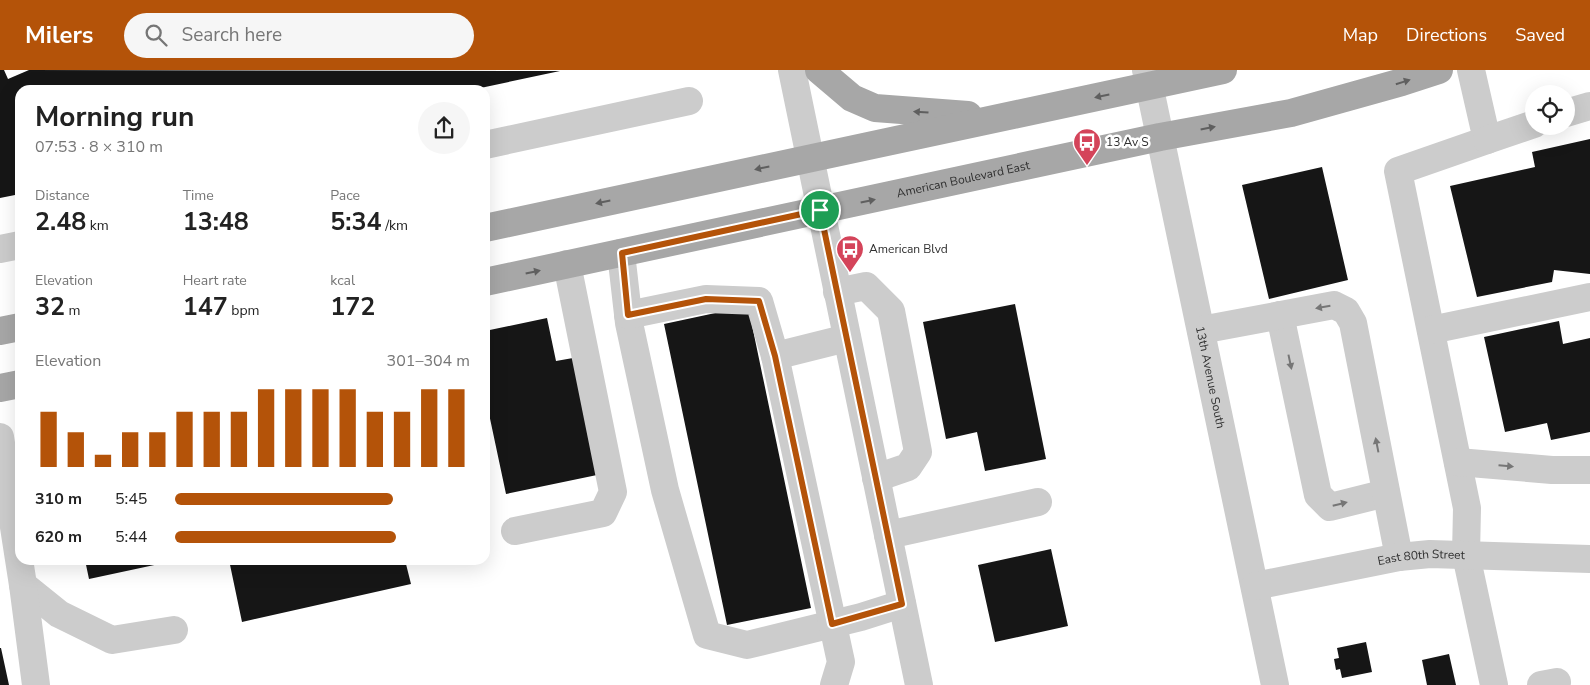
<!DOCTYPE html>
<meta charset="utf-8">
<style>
:root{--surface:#fff;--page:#f6f6f6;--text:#222;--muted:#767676;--accent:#b45309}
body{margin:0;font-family:"Nunito Sans",sans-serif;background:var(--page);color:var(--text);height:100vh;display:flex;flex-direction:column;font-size:19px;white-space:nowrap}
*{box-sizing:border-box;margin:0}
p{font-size:16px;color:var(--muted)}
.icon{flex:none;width:28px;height:28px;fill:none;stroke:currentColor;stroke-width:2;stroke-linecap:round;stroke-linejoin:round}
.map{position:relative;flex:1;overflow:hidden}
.details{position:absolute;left:15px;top:15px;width:475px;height:480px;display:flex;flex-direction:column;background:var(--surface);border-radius:15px;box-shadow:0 5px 20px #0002}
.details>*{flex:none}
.controls{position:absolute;left:1525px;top:15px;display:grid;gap:10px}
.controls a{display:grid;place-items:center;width:50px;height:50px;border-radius:50%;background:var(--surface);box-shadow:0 5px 20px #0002;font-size:25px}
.pin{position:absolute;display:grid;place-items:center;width:42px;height:42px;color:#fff;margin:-21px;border:2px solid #fff;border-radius:50%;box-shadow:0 1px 5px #0007}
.round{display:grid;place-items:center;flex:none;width:52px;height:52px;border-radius:26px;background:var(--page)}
.overview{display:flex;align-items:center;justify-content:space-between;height:85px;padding:0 20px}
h1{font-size:28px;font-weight:700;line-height:38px}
.stats{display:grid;grid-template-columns:repeat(3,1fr);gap:8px;height:85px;padding:5px 20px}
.stats div{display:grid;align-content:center}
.stats b{font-size:25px;font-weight:700}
.stats small{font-size:14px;font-weight:400}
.stats p{font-size:14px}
.chart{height:140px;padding:10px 20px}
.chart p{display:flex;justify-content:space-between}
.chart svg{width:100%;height:90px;margin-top:5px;stroke:var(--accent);stroke-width:6}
ul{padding:0 20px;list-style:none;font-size:16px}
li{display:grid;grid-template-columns:80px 60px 1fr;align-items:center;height:38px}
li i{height:12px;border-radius:6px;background:var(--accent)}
header{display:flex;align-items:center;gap:30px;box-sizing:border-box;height:70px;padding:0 25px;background:var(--accent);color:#fff}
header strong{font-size:24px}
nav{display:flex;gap:28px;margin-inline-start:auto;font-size:18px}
.search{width:350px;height:45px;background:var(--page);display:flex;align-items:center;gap:12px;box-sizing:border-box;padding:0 18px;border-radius:28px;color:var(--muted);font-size:19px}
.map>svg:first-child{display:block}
.building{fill:#161616}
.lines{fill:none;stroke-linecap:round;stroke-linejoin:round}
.minor{stroke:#ccc;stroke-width:28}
.major{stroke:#a7a7a7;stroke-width:28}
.oneway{fill:#5f5f5f}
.oneway2{fill:#767676}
.route-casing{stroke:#fff;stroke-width:10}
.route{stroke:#b45309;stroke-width:6}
.labels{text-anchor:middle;stroke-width:5;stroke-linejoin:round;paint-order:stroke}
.poi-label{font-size:12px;fill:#2f2f2f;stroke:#fff;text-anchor:start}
.street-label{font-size:12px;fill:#2f2f2f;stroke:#fff}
</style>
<header>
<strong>Milers</strong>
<div class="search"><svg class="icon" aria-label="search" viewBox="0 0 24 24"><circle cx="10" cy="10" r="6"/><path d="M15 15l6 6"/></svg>Search here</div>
<nav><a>Map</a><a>Directions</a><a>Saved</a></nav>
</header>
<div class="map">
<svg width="1590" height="615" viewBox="0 0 1590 615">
<rect width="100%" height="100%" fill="#fff"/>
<path class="building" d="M0,0h4l4,9 21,-9 531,1 -89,19h-451v104l-20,4z
M1590,69v135l-36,-4 -2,12 -75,15 -27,-111 85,-19 -3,-15z
M1322,97l26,113 -79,19 -27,-114z
M1015,234l31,155 -61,12 -8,-39 -31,7 -23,-117z
M748,236l63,302 -84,17 -63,-301z
M547,248l9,43 17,-3 24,117 -91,19 -21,-99v-64z
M1559,251l4,23 27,-6v94l-39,8 -4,-17 -42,9 -21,-95z
M1051,479l17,77 -73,16 -17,-77z
M85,490h88v1l-84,18z
M229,490h176l6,24 -169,38z
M1366,572l6,30 -30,6 -2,-9 -4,1 -2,-11 5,-1 -2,-10z
M0,578h1l8,37h-9z
M1449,584l7,31h-29l-5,-25z"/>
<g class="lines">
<g class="minor">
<path d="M792,0l127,615"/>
<path id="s1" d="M1146,0l129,615"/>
<path d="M1471,0l16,70 -89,31 69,337 -1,47 28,130"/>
<path d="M1566,43l24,-7"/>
<path d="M1487,70l47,-16"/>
<path d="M485,75l204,-44"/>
<path d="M0,179l20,-4"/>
<path d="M621,183l8,70 36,167 42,145 40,10 114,-28 41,-13"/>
<path d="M837,222l29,-6 25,25 27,141 -10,15 -32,11"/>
<path d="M628,245l78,-16 53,2 16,55 66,306 -7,23"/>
<path d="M1280,245l38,180 12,12 56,-14"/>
<path d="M1201,260l133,-25 12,6 7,12 46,234"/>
<path d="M1431,260l159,-33"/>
<path d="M775,286l72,-18"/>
<path d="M0,367l23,148 36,29 53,26 62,-10"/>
<path d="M1458,392l94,8h38"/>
<path d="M515,461l88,-18 10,-21 -46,-228"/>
<path d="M888,465l150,-33"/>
<path d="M23,515l13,100"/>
<path id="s2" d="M1255,516l144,-29 31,-3 160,5"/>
<path d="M1541,615l16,-3"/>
</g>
<g class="major">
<path d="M819,0l33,28 23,10 93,7"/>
<path d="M485,158l738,-158"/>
<path id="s3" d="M485,212l675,-145 131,-24 111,-31 37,-12"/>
<path d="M0,261l20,-4"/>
<path d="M0,318l20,-4"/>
</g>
</g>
<defs><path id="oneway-solid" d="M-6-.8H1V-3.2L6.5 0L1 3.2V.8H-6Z" transform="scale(1.25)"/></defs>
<g class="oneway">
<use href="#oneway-solid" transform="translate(1403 12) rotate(-17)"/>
<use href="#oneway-solid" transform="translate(1102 26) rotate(168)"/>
<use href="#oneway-solid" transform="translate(921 42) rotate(-176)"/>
<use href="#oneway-solid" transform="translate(1208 58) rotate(-11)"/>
<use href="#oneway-solid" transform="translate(762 98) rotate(168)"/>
<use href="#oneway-solid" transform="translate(868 131) rotate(-12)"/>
<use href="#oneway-solid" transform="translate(603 132) rotate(168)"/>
<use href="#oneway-solid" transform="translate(533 202) rotate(-12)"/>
</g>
<g class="oneway2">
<use href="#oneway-solid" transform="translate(1323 237) rotate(170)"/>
<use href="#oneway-solid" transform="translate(1290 292) rotate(78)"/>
<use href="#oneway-solid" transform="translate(1377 375) rotate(-101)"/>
<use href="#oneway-solid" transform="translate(1506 396) rotate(5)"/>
<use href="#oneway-solid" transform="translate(1340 434) rotate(-14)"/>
</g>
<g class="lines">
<g class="route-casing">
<path id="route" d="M820,140l82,394 -70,20 -57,-268 -16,-55 -53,-2 -78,16 -6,-62z"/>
</g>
<use href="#route" class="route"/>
</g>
<defs>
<g id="bus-pin" transform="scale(1.4375)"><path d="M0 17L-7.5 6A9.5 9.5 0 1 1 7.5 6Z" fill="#d4445a" stroke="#fff"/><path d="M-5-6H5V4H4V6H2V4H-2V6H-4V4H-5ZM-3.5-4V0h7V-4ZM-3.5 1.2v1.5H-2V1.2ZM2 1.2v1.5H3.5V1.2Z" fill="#fff"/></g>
</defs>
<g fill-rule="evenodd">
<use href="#bus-pin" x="1087" y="72"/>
<use href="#bus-pin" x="850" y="179"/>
</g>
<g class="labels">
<g class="poi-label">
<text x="1106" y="76">13 Av S</text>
<text x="869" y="183">American Blvd</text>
</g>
<g class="street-label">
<text dy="4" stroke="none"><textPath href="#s3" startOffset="489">American Boulevard East</textPath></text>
<text dy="4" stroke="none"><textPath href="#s1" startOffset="314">13th Avenue South</textPath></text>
<text dy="4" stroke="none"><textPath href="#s2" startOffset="169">East 80th Street</textPath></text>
</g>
</g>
</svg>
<div class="controls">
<a><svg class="icon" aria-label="locate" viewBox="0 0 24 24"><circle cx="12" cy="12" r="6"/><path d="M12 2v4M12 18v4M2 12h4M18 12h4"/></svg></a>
</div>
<div class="pin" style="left:820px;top:140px;background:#1e9e55"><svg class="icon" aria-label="arrive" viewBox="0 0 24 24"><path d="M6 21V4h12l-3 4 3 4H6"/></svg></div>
<section class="details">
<div class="overview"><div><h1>Morning run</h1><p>07:53 · 8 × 310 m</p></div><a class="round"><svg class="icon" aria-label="share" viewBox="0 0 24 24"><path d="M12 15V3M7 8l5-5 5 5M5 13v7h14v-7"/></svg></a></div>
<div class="stats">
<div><p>Distance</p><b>2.48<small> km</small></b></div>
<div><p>Time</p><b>13:48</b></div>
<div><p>Pace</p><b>5:34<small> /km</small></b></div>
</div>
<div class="stats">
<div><p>Elevation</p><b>32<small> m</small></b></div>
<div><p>Heart rate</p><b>147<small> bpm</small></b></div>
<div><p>kcal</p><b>172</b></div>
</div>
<div class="chart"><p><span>Elevation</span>301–304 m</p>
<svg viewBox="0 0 160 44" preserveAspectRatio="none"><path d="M5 44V17M15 44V27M25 44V38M35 44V27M45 44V27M55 44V17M65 44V17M75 44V17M85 44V6M95 44V6M105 44V6M115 44V6M125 44V17M135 44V17M145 44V6M155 44V6"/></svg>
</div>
<ul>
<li><b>310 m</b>5:45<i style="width:74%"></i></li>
<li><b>620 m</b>5:44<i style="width:75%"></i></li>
</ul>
</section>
</div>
